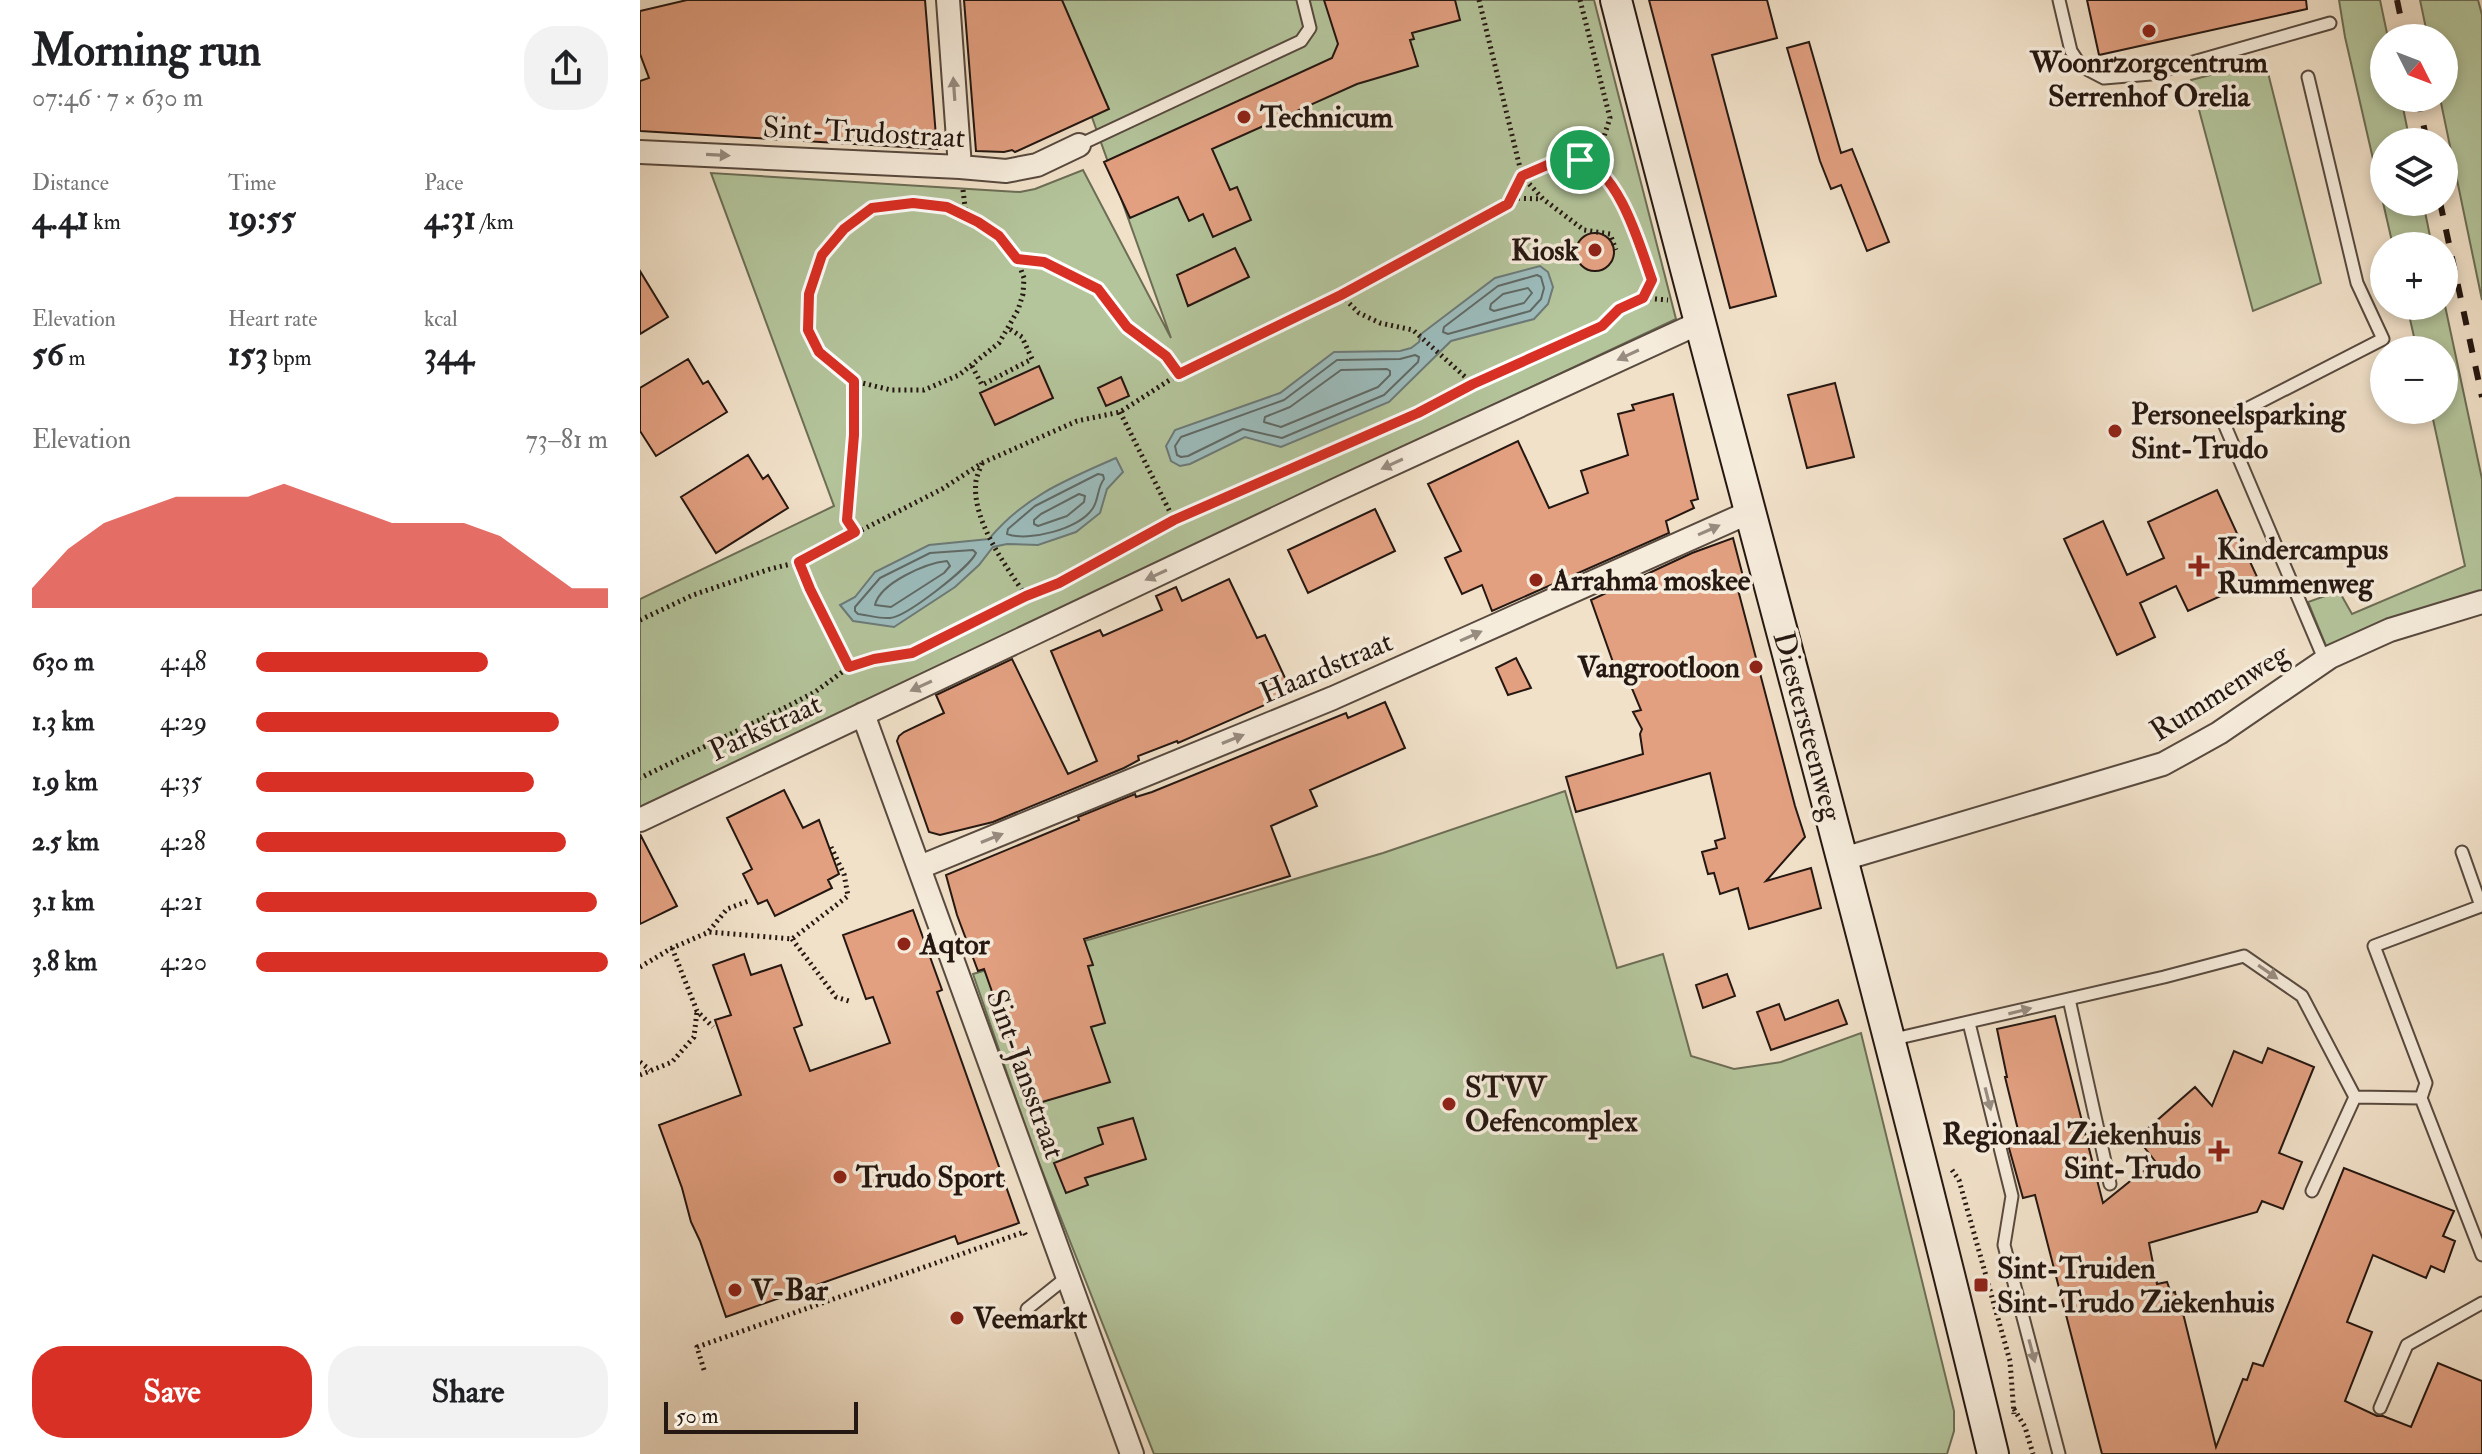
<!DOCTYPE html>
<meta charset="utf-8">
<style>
:root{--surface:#fff;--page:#f2f2f2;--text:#202124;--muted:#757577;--accent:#d93025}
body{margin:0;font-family:"IM FELL Double Pica",serif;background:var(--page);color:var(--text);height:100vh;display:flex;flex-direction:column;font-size:30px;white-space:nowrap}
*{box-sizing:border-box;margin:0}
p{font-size:26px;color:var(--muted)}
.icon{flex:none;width:44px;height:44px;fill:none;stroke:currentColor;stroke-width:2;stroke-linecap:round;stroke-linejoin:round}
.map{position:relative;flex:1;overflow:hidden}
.panel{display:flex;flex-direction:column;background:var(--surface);width:640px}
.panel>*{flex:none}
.needle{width:52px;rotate:132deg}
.fabs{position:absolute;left:1730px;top:24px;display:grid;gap:16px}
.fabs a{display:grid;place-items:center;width:88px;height:88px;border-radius:50%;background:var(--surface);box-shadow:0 4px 12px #0003;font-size:40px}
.scale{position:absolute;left:24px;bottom:20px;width:194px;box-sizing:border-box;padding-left:8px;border:4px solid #251711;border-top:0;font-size:22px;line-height:28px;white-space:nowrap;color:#251711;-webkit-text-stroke:6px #f6ecdc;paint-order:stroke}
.pin{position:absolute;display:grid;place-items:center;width:68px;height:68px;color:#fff;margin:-34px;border:4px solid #fff;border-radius:50%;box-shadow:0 2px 8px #0007}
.round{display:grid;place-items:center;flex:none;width:84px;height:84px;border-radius:32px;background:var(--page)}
.summary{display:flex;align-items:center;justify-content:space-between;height:136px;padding:0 32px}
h1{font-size:44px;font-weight:800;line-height:60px}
.metrics{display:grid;grid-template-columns:repeat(3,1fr);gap:12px;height:136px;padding:8px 32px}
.metrics div{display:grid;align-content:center}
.metrics b{font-size:34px;font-weight:800}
.metrics small{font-size:22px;font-weight:400}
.metrics p{font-size:22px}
.chart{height:224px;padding:16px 32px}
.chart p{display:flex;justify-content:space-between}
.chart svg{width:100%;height:144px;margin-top:8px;fill:var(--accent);opacity:.7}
.button{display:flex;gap:16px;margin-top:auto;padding:16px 32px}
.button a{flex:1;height:92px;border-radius:32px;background:var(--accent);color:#fff;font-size:32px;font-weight:800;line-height:92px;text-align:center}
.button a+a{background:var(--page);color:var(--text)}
ul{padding:0 32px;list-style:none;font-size:26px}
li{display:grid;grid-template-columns:128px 96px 1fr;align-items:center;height:60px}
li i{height:20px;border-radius:10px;background:var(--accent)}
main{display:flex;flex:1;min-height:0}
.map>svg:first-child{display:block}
.green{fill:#b4c49b;stroke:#6c6e56;stroke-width:2}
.water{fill:#9cbcbc;stroke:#6c7a78;stroke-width:2}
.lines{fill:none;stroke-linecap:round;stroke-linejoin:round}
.shore{stroke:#606a66;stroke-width:2}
.building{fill:#e2a081;stroke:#251711;stroke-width:2}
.lane-casing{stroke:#584a3f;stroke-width:15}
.street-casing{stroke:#584a3f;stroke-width:26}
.secondary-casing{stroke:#251711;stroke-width:34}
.path{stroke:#251711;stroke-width:5;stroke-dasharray:2 4;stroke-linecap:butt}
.lane{stroke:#f6ecdc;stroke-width:11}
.street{stroke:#f6ecdc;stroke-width:22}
.secondary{stroke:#f6ecdc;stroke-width:30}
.rail{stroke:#251711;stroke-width:6;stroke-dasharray:14 14;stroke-linecap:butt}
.oneway{fill:#988c81}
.route-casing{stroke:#fff;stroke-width:16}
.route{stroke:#d93025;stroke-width:10}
.poi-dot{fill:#8f2418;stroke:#f6ecdc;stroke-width:3}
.labels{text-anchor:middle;stroke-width:7;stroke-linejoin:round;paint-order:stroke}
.poi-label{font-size:30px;font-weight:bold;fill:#251711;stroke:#f6ecdc;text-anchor:start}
.street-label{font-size:30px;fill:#251711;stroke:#f6ecdc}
</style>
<main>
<section class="panel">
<div class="summary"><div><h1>Morning run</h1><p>07:46 · 7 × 630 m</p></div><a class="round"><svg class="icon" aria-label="share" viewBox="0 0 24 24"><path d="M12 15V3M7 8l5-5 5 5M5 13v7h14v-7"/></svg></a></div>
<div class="metrics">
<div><p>Distance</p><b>4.41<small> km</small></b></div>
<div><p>Time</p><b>19:55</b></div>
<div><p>Pace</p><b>4:31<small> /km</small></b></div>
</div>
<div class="metrics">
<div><p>Elevation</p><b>56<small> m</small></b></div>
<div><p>Heart rate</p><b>153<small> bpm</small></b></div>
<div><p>kcal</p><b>344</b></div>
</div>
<div class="chart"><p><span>Elevation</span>73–81 m</p>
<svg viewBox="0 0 160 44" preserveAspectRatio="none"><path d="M0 44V38L10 26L20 18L30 14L40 10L50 10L60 10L70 6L80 10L90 14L100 18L110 18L120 18L130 22L140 30L150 38L160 38V44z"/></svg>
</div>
<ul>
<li><b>630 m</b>4:48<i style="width:66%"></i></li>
<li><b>1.3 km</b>4:29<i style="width:86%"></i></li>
<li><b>1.9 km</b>4:35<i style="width:79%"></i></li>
<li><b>2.5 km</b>4:28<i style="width:88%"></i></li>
<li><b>3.1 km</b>4:21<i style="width:97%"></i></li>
<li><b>3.8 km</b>4:20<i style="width:100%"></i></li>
</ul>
<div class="button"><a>Save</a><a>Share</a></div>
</section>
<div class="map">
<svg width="1842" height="1454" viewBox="0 0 1842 1454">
<rect width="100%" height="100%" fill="#f1e1c9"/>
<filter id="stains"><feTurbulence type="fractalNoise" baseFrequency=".0025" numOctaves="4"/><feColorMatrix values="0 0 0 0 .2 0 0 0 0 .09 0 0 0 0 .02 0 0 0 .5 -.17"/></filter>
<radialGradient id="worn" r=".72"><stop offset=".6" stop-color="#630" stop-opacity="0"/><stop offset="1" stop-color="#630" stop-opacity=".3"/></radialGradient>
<path class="green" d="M410,0h544l82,319 -1036,488v-208l194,-93 -123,-333 309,19 15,-3 48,-19 88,168z
M1699,0h41l8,38h-4v60h17l9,44h-26v60h39l9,44h-39l-48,-209z
M1780,0h58l4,15v285l-42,-202h4v-60h-16z
M1625,61l56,222 -68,28 -62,-231z
M1804,301l38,178v112l-156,55 -18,-44 31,-11 13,23 113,-48 -34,-156h13v-60h-27l-10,-44h37z
M925,791l52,177 46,-14 28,102 43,13 47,-7 80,-29 93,378v20l-7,23h-793l-124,-314 -57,-166 410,-121z"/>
<path class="water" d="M900,266l8,6 5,15 -5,17 -14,15 -83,22 -62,61 -108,45 -36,-10 -55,27 -10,2 -9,-5 -5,-15 9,-16 105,-37 54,-41 66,-1 11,-3 8,-6 2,-8 74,-56z
M476,458l7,14 -16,17 -7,24 -24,19 -38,13 -31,-1 -14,3 -14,18 -24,22 -61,40 -41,-6 -13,-16 15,-8 20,-25 54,-27 60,-6c36,-43 77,-59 127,-81z"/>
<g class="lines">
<path class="shore" d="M897,275l4,2 3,11 -3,11 -11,12 -82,23 -5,-2 1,-5 54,-41z
M888,288l4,5 -8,10 -30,8 -4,-2 1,-5 12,-10z
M775,355l4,2 -1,5 -34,33 -102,43 -39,-9 -55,27 -7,1 -4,-2 -2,-9 6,-9 103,-37 53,-40 63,-1z
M747,369l3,2v4l-12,12 -97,40 -17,-5 1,-5 25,-10 51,-37z
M458,474l5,1 1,4c-7,9 -5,20 -11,29 -13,21 -65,34 -86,26l1,-5 27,-23z
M439,494l6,2 -1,6 -17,14 -29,10 -4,-2v-4l7,-6z
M333,550l3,3c-7,15 -70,64 -86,65 -10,1 -22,-3 -32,-4l-3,-3v-4l25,-29 50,-25z
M307,561l3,5 -6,7 -53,34 -16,-2c5,-22 51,-42 72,-44z"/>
</g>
<path class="building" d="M47,0h238l12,149 -297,-18v-50l9,-3 -9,-24v-43z
M324,0h98l47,109 -94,43 -3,-2 -8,2 -28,-1z
M684,0h131l5,20 -48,13 2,6 -4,1 8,26 -61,18 -145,65 18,41 7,-3 14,33 -38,17 -10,-23 -14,7 -11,-24 -48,21 -26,-56 228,-104 6,-14z
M1009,0h118l10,38 -65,17 64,241 -46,12z
M1447,0h219l1,9 -208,46z
M1169,42l32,111 11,-4 37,93 -22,9 -26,-66 -10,4 -11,-28 -33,-113z
M936 252a19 19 0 1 1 38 0a19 19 0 1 1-38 0Z
M595,248l14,29 -61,29 -11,-31z
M0,271l28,46 -28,17z
M48,359l15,25 5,-3 19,31 -71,44 -16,-25v-43z
M399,366l14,32 -58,27 -15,-32z
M481,377l8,19 -23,10 -8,-18z
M1195,383l19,74 -47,11 -19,-73z
M1033,394l25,105 -7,2 3,7 -28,13 3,12 -177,78 -10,-26 -20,9 -17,-36 16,-7 -33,-67 90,-43 31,67 39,-15 -7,-22 47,-16 -10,-41 16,-4 -2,-5z
M108,455l15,24 5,-4 20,33 -72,45 -35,-56z
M1577,490l41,89 -70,32 -12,-25 -36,17 15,34 -38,18 -53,-116 39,-18 24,54 37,-17 -16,-36z
M735,509l20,42 -87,42 -20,-43z
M1093,538l12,46 -8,2 58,220 10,31 -39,44 45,-13 10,40 -72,21 -11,-41 -18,6 -6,-21 -6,1 -6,-22 15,-4 -2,-7 10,-3 -15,-65 -134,39 -10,-35 77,-23 -3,-20 2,-5 -9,-17 8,-2 -20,-48 -7,3 -23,-65 101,-47z
M589,579l28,59 8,-3 27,58 -114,50 -1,-2 -39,15 1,4 -15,8 -131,54 -53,13 -11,-3 -32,-91 2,-5 5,-4 40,-19 -8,-18 76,-36 56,115 29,-13 -46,-110 49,-21 3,6 59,-26 -6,-14 20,-9 6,14z
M876,658l15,30 -23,7 -12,-27z
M745,702l20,46 -95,42 7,16 -46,20 19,50 -206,63 9,26 -5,1 17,57 -14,4 19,55 -78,23 -48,-136 -6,2 -21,-56 -11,-40 133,-55 -1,-3 57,-23 1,3 16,-5 194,-79 2,5z
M144,790l19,38 16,-8 20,54 -11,6 4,8 -57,28 -8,-16 -9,4 -15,-30 9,-5 -25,-51z
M0,834l37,72 -37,18z
M273,910l29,80 -5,2 82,231 -61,21 -3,-8 -229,81 -26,-76 -9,-19 -9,-34 -23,-63 82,-30 -26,-75 16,-5 -18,-50 31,-11 7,21 30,-10 21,60 -8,3 16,43 80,-28 -17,-46 -7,2 -23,-64z
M1087,974l8,22 -32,12 -7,-23z
M1198,1000l9,24 -76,26 -14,-38 22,-8 6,16z
M1415,1016l48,187 52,-42 -18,-23 58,-51 17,19 22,-55 28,12 6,-15 46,19 -35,86 23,9 -19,47 -21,-8 -5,11 -108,31 8,41 10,-2 4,11 4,-1 2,10 3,-1 36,146 27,-68 4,1 6,-17 10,3 81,-198 110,43 -11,25 12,5 -11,31 -13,-6 -5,12 -53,-23 -26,67 25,10 -27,69 32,15h6l28,11 27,-64 44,18v73h-380l-67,-259 -12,3 -16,-57 13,-3 -15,-61h2l-10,-48z
M493,1118l13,41 -61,19 3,7 -22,8 -12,-30 49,-19 -5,-16z"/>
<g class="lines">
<g class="lane-casing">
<path id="lane" d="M1419,0l12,51 10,15 23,12 47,-4 179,-51
M1668,77l49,206 26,56 -160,82 102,240
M439,145l222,-104 9,-13 -7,-28
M1822,852l19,54 -107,40 52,137 -5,15 61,157
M1429,999l41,185
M1329,1023l43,173 -8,49 55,209
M1250,1040l274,-63 80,-21 58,40 53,101 66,1
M1672,1191l43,-94
M387,1309l40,-32
M1740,1408l27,-63 75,-42"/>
</g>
<g class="street-casing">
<path id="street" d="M308,0l12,167
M0,152l320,15 46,4 31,-6 42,-20
M223,714l269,740
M0,820l696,-330 363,-167
M1203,859l320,-95 56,-31 111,-76 60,-27 92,-28
M280,867l413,-169 417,-186"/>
</g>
<g class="secondary-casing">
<path id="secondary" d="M976,0c124,485 260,967 377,1454"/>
</g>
<path class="path" d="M839,0l43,176 21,23 41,31 26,4 6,16
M940,0l30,118 -16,49
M323,190l3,25
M872,198l30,1
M377,259l7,19 -1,16 -5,16 -19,33 -40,32 -35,15h-33l-37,-9 -35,-29 -11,-22 1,-36 13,-39 22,-26 28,-21 41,-5 34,4 31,15 21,14 18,23 27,3 54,27 29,38 39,29 13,18
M701,295l18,18 21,10 33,7 60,54
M1003,298l25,2
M332,366l10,19 50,-26 -10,-22 -14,-9
M214,381v54l-7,85 8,12
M480,412l54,108
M342,463c-2,6 -5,12 -6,18 -5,39 30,85 50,115
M159,562l11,27 39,78
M0,620l53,-25 77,-26 29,-7 143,-73 40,-26 95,-42 43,-9 59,-38 162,-79 167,-91 14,-28 39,-17 19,1 14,7 29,33 29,80 -9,18 -24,11 -17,17 -129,58 -55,29 -244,107 -115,63 -33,13 -114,57 -38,6 -25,8 -34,25 -27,14 -148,72
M69,931l18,-22 24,-9
M152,939l44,58 13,4
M32,948l25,63 16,16
M0,967l32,-19 37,-16 83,7 56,-43 -4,-22 -13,-27
M0,1062l10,8
M0,1075l32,-13 22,-25 3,-26
M1312,1170l7,10 51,181 4,53
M64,1370l-7,-23 327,-115 2,4
M1374,1409l11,18 8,27"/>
<use href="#lane" class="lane"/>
<use href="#street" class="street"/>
<use href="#secondary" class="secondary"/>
<path class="rail" d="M1757,0l8,38
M1778,98l9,44
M1800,202l42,195"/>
</g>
<defs><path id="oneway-solid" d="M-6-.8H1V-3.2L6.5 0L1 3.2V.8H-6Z" transform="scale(2)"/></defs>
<g class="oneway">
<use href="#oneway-solid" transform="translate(314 89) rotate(-94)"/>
<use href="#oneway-solid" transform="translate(78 155) rotate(3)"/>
<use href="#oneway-solid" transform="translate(988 355) rotate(155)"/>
<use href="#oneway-solid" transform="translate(752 464) rotate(155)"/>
<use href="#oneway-solid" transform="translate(1069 530) rotate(-24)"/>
<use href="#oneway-solid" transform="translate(516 575) rotate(155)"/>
<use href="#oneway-solid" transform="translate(831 636) rotate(-24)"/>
<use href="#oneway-solid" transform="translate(281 686) rotate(155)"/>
<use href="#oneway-solid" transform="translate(593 739) rotate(-22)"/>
<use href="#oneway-solid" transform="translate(352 838) rotate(-22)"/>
<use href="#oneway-solid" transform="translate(1628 972) rotate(35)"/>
<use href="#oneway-solid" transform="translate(1380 1011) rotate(-14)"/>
<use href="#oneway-solid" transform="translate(1348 1099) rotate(76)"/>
<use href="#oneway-solid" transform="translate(1392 1351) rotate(75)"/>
</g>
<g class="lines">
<g class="route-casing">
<path id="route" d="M921,159c6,1 14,0 19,1 39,10 60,86 72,120l-9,18 -24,11 -17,17 -129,58 -55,29 -244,107 -115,63 -33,13 -114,57 -38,6 -25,8 -39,-78 -11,-27 56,-30 -8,-12 7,-85v-54l-35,-29 -11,-22 1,-36 13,-39 22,-26 28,-21 41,-5 34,4 31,15 21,14 18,23 27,3 54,27 29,38 39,29 13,18 162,-79 167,-91 14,-28z"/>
</g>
<use href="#route" class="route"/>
</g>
<g class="poi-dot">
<circle cx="1509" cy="31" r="8"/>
<circle cx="604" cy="117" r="8"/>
<circle cx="955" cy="250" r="8"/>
<circle cx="1475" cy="431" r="8"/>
<path d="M1555 554h8v8h8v8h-8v8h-8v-8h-8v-8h8z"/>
<circle cx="896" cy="580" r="8"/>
<circle cx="1116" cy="667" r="8"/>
<circle cx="264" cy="944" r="8"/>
<circle cx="809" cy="1104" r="8"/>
<path d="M1575 1139h8v8h8v8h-8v8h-8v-8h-8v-8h8z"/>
<circle cx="200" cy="1177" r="8"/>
<rect x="1333" y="1277" width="16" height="16" rx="4"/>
<circle cx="95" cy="1290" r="8"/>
<circle cx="317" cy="1318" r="8"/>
</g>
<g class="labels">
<g class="poi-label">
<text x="1509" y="72" text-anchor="middle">Woonrzorgcentrum<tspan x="1509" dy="34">Serrenhof Orelia</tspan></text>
<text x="620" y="127">Technicum</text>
<text x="939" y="260" text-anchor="end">Kiosk</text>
<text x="1491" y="424">Personeelsparking<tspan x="1491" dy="34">Sint-Trudo</tspan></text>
<text x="1577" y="559">Kindercampus<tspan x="1577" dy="34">Rummenweg</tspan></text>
<text x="912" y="590">Arrahma moskee</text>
<text x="1100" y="677" text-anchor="end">Vangrootloon</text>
<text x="280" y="954">Aqtor</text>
<text x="825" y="1097">STVV<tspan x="825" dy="34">Oefencomplex</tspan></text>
<text x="1561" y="1144" text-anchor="end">Regionaal Ziekenhuis<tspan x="1561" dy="34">Sint-Trudo</tspan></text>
<text x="216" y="1187">Trudo Sport</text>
<text x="1357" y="1278">Sint-Truiden<tspan x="1357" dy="34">Sint-Trudo Ziekenhuis</tspan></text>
<text x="111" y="1300">V-Bar</text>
<text x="333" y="1328">Veemarkt</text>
</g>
<g class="street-label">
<text transform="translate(224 132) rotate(3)" y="10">Sint-Trudostraat</text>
<text transform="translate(686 667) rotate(-23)" y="10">Haardstraat</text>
<text transform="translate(1579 692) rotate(-32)" y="10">Rummenweg</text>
<text transform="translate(1168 726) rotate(75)" y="10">Diestersteenweg</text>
<text transform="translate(125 727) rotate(-25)" y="10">Parkstraat</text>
<text transform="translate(386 1074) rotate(70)" y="10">Sint-Jansstraat</text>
</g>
</g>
<rect width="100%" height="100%" filter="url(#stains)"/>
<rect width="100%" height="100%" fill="url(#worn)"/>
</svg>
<div class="fabs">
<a><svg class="needle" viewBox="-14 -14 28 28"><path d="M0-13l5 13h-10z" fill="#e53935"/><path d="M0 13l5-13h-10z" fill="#757577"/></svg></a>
<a><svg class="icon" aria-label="layers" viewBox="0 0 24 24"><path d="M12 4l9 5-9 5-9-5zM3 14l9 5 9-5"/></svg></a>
<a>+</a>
<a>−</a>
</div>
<div class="scale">50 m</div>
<div class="pin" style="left:940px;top:160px;background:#1e9e55"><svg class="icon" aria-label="arrive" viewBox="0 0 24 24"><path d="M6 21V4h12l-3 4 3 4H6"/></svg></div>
</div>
</main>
